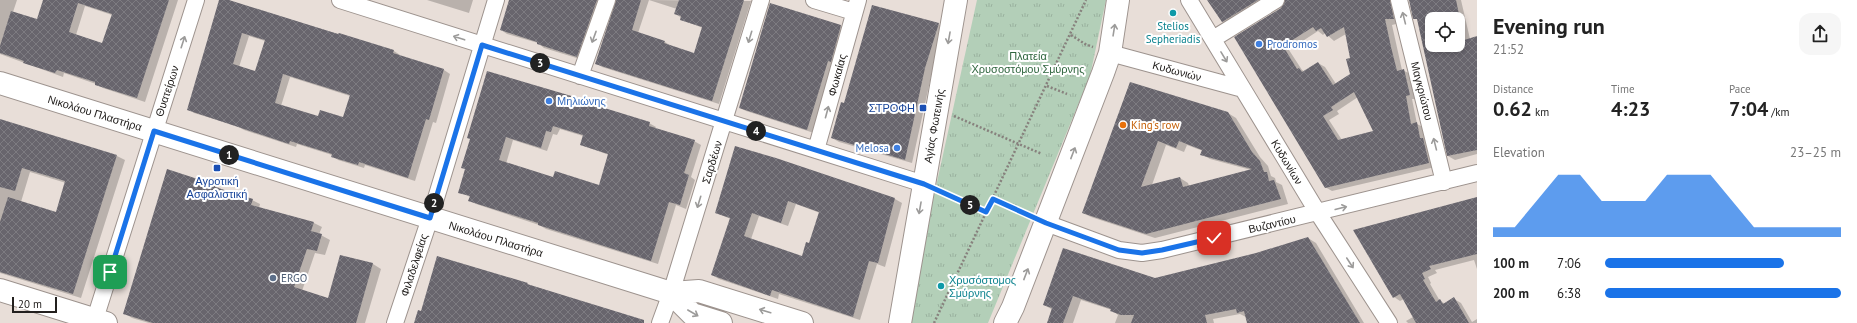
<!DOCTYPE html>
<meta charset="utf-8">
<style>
:root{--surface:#fff;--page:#f6f6f6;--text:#222;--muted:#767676;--accent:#1a73e8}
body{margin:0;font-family:"PT Sans",sans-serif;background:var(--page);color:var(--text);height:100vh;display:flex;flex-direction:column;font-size:15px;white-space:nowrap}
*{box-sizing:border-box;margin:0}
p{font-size:13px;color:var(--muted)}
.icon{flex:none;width:22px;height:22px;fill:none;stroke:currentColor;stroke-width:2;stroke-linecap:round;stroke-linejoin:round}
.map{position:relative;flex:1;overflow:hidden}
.side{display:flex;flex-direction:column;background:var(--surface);width:380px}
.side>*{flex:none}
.controls{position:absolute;left:1425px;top:12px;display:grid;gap:8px}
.controls a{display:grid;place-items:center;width:40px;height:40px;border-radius:8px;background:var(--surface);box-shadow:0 2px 6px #0003;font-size:20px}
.scale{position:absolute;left:12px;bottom:10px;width:45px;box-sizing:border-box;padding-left:4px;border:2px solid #23201e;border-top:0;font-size:11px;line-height:14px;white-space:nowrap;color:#23201e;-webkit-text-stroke:3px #fff;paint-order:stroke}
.pin{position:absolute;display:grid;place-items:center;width:34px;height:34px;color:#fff;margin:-17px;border-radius:8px;box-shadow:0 2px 6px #0006}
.km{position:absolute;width:20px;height:20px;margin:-10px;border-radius:50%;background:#222;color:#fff;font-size:11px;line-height:20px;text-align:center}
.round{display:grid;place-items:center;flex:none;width:42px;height:42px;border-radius:12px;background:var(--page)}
.head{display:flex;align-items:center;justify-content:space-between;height:68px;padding:0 16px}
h1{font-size:22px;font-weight:700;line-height:30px}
.metrics{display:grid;grid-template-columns:repeat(3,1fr);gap:6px;height:68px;padding:4px 16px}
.metrics div{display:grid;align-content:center}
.metrics b{font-size:20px;font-weight:700}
.metrics small{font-size:11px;font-weight:400}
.metrics p{font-size:11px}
.chart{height:112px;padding:8px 16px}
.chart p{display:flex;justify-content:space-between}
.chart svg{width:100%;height:72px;margin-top:4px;fill:var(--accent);opacity:.7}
ul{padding:0 16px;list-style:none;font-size:13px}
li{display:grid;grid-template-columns:64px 48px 1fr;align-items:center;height:30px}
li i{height:10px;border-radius:5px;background:var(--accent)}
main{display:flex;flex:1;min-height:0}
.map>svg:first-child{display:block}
.grass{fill:url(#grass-tufts)}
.shadow{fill:#0003;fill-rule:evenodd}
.building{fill:url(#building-cross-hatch);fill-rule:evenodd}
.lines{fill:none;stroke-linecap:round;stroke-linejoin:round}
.street-casing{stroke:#9d938e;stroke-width:18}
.secondary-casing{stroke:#9d938e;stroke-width:24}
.path{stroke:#87817d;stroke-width:2.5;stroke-dasharray:2 2;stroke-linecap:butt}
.street{stroke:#fff;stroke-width:16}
.secondary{stroke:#fff;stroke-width:22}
.oneway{stroke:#9c9b9a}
.route-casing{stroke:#fff;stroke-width:8}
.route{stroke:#1a73e8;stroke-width:5}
.culture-dot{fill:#0f9aa8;stroke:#fff;stroke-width:1.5}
.shop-dot{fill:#3f7fe0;stroke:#fff;stroke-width:1.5}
.transit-dot{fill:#1a4fb4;stroke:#fff;stroke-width:1.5}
.food-dot{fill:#e8710a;stroke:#fff;stroke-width:1.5}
.service-dot{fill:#5c6f8a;stroke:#fff;stroke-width:1.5}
.labels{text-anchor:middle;stroke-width:4;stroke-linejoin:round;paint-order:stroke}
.culture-label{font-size:11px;fill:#0d838f;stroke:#fff}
.shop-label{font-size:11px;fill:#366cbe;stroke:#fff;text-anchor:start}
.park-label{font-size:11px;fill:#2f653e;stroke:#fff}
.street-label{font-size:11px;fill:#23201e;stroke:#fff}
.transit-label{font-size:11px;fill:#164399;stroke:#fff;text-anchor:end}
.food-label{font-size:11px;fill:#c56008;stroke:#fff;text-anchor:start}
.service-label{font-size:11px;fill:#4e5e75;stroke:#fff;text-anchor:start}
</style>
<main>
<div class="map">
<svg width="1477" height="323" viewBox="0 0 1477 323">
<defs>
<pattern id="grass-tufts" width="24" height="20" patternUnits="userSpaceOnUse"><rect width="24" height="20" fill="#b3cfb8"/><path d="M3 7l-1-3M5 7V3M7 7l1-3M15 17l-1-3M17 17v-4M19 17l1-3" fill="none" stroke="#9ab19e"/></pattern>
<pattern id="building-cross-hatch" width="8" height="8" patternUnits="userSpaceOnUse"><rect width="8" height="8" fill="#68656d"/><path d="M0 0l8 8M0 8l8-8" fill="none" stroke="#7d7b81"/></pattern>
</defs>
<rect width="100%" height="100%" fill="#e8ded8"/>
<path class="grass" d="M977,0h129l-16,76 -102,247h-82z"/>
<path class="shadow" d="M0,0h17l-4,12 25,8 6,-20h134l-33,102 -42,-14 -7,-4 -32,-11 -1,4 -63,-23zM85,6l27,9 -9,29 -27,-9z
M220,0h6l168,51 6,4v1l44,14 6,4 -14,49 -3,-1 -18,59 -50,-16 -1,3 -26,-8 -6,-5 -35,-11 -1,3 -52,-17 -7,-4 -43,-13 -6,-4zM249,36l16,5 -9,31 -17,-5zM290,77l60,19 -6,22h-25l-38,-12z
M427,0h46l-4,13z
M510,0h94l-21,60 -39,-12 -6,-5 -31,-9 -6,-4z
M617,0h32l-11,33 27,9 6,4 24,8 8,-26 -21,-8v-2l-7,-4 2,-5 -28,-9 102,1 -32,103 -117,-37 -6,-4z
M1209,0h62l-42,26 -7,-4z
M1286,0h111l3,23 -8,2 10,45 9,4 5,25h-4l5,25 6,3 12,40 -103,24 -7,-4 -89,-150 46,-28zM1318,31l5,4 2,-2 9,8 12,-7 6,25 -1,16 -15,9 -11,-17 -7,-4 -13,9 -3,-2 -13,-20zM1358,97l16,35 -32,8 -13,-20 10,-6 -2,-3z
M1409,0h52l9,39 7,-2v117l-22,6 -7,-4 -31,-141zM1432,19h26v26h-26z
M938,24l7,4 -13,44 -20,91 -73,-21 -7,-4 13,-34z
M841,26l6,3 -33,104 -68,-22 -6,-3z
M488,72l97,29 7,4 57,18 7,4 -1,2 39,12 7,4 -10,32 4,3 -9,29 -10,-4 -18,59 -112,-35 -7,-4 -63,-21 -7,-4 1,-3 -10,-5 6,-22 -3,-2zM560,129l23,7 -2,9 28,10 -9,31 -47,-8 -47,-14 7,-24 34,11 6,-17 4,1z
M1130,83l98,30 8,5 24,39 8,9 3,10 4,2 1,4 6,3 6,19 -133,34 -64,-21 -8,-4zM1166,145l18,7 3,-7 16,6 -2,3 9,5 41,11 -62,16 -1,-3 -8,-5 -28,7z
M0,120l117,36 8,4 -44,138 -81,-25zM30,172l36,11 -10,30 -35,-11z
M776,159l119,40 7,4 -17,64 -8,-3 -17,56 -81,-26 -1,5 -59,-20 -7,-4 19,-56 -15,-6zM796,204l24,9 -10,32 -8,12 -51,-18 8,-23 29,10z
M216,186l7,4 29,10 8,4 -1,4 55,15 8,4 -3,7 11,6 -5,15 -10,-2 -13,38 27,9 12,-44 32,8 8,5 -16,54h-216l-17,-5 -8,-5z
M1477,198v71l-3,-9 -39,10 2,3 -9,4 3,6 -1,1 10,17 6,3 8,-5 7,4 11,19 5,-3v4h-69l-2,-2 7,-4 -9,-18 -4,2 -6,-4z
M1308,238l8,5 48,80h-116l-2,-6 -6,-3 -27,5 1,4h-99l3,-8 -6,-5 -31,-10 -8,23h-24l4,-13 -9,-5 20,-56 91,30 98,-24z
M483,270l146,47 6,6h-220l6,-11z"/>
<path class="building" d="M43,0h126l-32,98 -42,-13v-3l-38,-12 -2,3 -32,-10 1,-2 -24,-8v-7l11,-35 26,8zM78,3l34,11 -10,29 -33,-11z
M219,0h10l109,34 1,-1 55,17 -1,3 51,16 -15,51 -3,-1 -18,59 -49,-16 -1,3 -27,-8 1,-3 -42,-13 -1,3 -102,-34zM242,33l23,7 -10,31 -22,-7zM283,74l67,21 -7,22 -23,-7 -2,6 -43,-13z
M509,0h88l-20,57 -40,-13v-2l-37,-12z
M616,0h25l-9,30 33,11 -1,2 30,10 8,-26 -22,-7 1,-4 -7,-2 5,-14h65l-32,101 -117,-37z
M1207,0h51l-36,22z
M1285,0h105l4,19h-9l6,28 6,24 7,-2 6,26 -4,1 5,28 6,-2 3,16h3l6,25 -104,25 -91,-151 47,-29zM1313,27l3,4 5,-3 6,9 17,-10 6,31 -4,1 4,15 -17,11 -15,-23 -16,10 -3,-4 -2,1 -14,-23zM1354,92l19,39 -35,9 -15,-24 10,-6 -2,-3z
M1409,0h47l4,19h-28v26h26v-3l19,-6v114l-30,6 -30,-137h-4z
M770,3l71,22 -10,37 -3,-1 -21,69 -68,-22z
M872,5l67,18 -14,45 -20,92 -74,-22 10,-36 3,1z
M487,71l98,29v2l65,20 -1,4 46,14 -11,33 5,2 -9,30 -11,-3 -18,59 -113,-36v-2l-70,-22 2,-5 -12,-3 7,-24 -4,-1 9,-29 -3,-1zM553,126l30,9 -3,10 28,9 -9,31 -44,-14 -2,6 -54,-17 7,-23 35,11 5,-17 5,1z
M1130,82l98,30 24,40 8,9 4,11h3l2,9 5,-1 7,19 -135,35 -64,-21zM1158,141l18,7 3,-7 23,9 -2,5 52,14 -69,18 -3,-10 -39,10z
M0,119l117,36 -44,139 -73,-22v-50l8,-25 48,15 9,-31 -43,-13 -7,23 -15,-4z
M735,146l41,12 119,40 -17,65 -9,-2 -16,56 -81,-27 -2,6 -59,-21 19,-57 -15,-5zM788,201l31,11 -10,31 -3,-1 -4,14 -58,-20 8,-23 29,10z
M167,169l49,16 -1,2 38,12 -2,6 63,17 -3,9 11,3 -5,17 -10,-2 -13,38 34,11 12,-43 33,8 -17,60h-203l-30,-9z
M1477,197v57l-48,12 2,3 -9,4 3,6 -2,1 13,22 4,-3 3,5 11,-7 15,26h-53l-16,-29 -7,4 -40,-68z
M1308,237l52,86h-113l-3,-12 -7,2 -1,-4 -31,6 2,8h-76l3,-8h-13l-11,-4 1,-2 -38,-13 -10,27h-16l5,-15 -9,-3 20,-57 92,30 101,-25z
M437,256l91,27 -1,1 117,36v3h-230l4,-13 3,1z"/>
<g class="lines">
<g class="street-casing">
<path id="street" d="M340,0l584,184
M814,0l40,12
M1189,0l129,213 71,110
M1399,0l45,182
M1213,39l63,-39
M1110,53l133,36
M580,76l27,-76
M816,150l42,-150
M1046,223l73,27 23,3 20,-3 315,-77
M95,319l101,-319
M395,323l35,-105 66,-218
M660,323l11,-30 90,-293"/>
</g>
<g class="secondary-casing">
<path id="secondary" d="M0,83l671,210 28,-2 103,32
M0,290l106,33
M671,293l21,21 29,9
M900,323l56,-323
M1005,323l8,-16 90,-234 7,-20 8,-53"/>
</g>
<path class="path" d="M1071,35l14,9 8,3
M1047,86l20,8
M954,116l88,38
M941,192l46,20
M993,199l36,16
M934,323l152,-323"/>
<use href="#street" class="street"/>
<use href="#secondary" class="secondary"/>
</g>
<defs><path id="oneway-shaft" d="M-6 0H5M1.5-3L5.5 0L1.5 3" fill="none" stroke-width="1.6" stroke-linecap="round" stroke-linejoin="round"/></defs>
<g class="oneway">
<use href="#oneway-shaft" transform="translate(1404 18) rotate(-104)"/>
<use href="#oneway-shaft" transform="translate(1114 30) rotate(-81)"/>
<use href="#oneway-shaft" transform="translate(594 37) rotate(110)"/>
<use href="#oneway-shaft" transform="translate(750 37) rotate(107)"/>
<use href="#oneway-shaft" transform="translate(459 38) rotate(-162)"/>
<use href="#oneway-shaft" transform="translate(949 38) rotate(100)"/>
<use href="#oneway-shaft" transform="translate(183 42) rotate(-72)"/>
<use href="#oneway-shaft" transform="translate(1224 57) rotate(59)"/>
<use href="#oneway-shaft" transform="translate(827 112) rotate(-75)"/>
<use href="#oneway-shaft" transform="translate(1435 144) rotate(-104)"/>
<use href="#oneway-shaft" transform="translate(1073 153) rotate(-69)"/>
<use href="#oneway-shaft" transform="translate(699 202) rotate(107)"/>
<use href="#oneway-shaft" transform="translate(920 208) rotate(100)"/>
<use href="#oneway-shaft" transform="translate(1341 208) rotate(-14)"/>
<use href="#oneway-shaft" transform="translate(1350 263) rotate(57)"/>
<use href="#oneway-shaft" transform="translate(1026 274) rotate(-69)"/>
<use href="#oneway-shaft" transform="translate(765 311) rotate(-163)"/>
<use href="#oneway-shaft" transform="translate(693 313) rotate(30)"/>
</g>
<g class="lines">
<g class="route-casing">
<path id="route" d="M110,272l44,-141 276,87 52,-173 442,139 62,28 7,-13 53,24 73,27 23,3 20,-3 52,-12"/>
</g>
<use href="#route" class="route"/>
</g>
<g class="culture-dot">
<circle cx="1173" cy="13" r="4"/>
<circle cx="941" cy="286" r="4"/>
</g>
<g class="shop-dot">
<circle cx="1259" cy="44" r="4"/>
<circle cx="549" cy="101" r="4"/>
<circle cx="897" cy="148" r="4"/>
</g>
<g class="transit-dot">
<rect x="919" y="104" width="8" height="8" rx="2"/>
<rect x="213" y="164" width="8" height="8" rx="2"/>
</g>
<circle class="food-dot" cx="1123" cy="125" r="4"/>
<circle class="service-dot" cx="273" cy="278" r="4"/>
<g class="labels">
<g class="culture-label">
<text x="1173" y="30">Stelios<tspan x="1173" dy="13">Sepheriadis</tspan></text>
<text x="949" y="284" text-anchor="start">Χρυσόστομος<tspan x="949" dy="13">Σμύρνης</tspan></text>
</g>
<g class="shop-label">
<text x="1267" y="48">Prodromos</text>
<text x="557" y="105">Μηλιώνης</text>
<text x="889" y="152" text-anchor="end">Melosa</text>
</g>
<g class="park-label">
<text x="1028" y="60">Πλατεία<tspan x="1028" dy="13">Χρυσοστόμου Σμύρνης</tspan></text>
</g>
<g class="street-label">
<text transform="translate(1177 71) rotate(15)" y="4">Κυδωνιών</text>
<text transform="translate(837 75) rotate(-75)" y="4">Φωκαίας</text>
<text transform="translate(167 91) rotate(-72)" y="4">Θυατείρων</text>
<text transform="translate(1422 91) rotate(76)" y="4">Μαγκριώτου</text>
<text transform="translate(95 113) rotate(17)" y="4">Νικολάου Πλαστήρα</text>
<text transform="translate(934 126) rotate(-80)" y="4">Αγίας Φωτεινής</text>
<text transform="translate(712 162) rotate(-73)" y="4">Σαρδέων</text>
<text transform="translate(1287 162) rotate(59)" y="4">Κυδωνίων</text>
<text transform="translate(1272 224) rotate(-13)" y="4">Βυζαντίου</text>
<text transform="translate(496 239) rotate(17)" y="4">Νικολάου Πλαστήρα</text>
<text transform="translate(414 265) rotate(-72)" y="4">Φιλαδελφείας</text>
</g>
<g class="transit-label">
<text x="915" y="112">ΣΤΡΟΦΗ</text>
<text x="217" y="185" text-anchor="middle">Αγροτική<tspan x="217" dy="13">Ασφαλιστική</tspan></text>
</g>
<g class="food-label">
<text x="1131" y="129">King's row</text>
</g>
<g class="service-label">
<text x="281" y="282">ERGO</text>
</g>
</g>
</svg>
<div class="controls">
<a><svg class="icon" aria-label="locate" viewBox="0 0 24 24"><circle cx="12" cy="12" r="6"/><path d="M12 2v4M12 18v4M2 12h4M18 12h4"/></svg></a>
</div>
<div class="scale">20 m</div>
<div class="pin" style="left:110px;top:272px;background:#1e9e55"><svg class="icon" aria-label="arrive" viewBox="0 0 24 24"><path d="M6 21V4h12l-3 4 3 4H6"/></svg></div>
<div class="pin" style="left:1214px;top:238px;background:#d93025"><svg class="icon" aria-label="check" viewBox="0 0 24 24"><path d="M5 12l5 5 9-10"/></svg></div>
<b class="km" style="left:229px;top:155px">1</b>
<b class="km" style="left:434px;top:203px">2</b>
<b class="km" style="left:540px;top:63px">3</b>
<b class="km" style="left:756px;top:131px">4</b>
<b class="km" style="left:970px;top:205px">5</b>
</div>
<section class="side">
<div class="head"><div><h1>Evening run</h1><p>21:52</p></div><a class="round"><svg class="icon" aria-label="share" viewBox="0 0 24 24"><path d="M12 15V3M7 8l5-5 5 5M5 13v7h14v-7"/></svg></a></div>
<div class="metrics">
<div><p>Distance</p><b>0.62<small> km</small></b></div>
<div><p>Time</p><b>4:23</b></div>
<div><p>Pace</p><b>7:04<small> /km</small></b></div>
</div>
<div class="chart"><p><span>Elevation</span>23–25 m</p>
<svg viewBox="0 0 160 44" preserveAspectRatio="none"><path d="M0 44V38L10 38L20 22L30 6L40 6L50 22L60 22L70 22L80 6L90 6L100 6L110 22L120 38L130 38L140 38L150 38L160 38V44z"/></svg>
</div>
<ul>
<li><b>100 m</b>7:06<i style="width:76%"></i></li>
<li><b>200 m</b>6:38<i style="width:100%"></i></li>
</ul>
</section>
</main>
